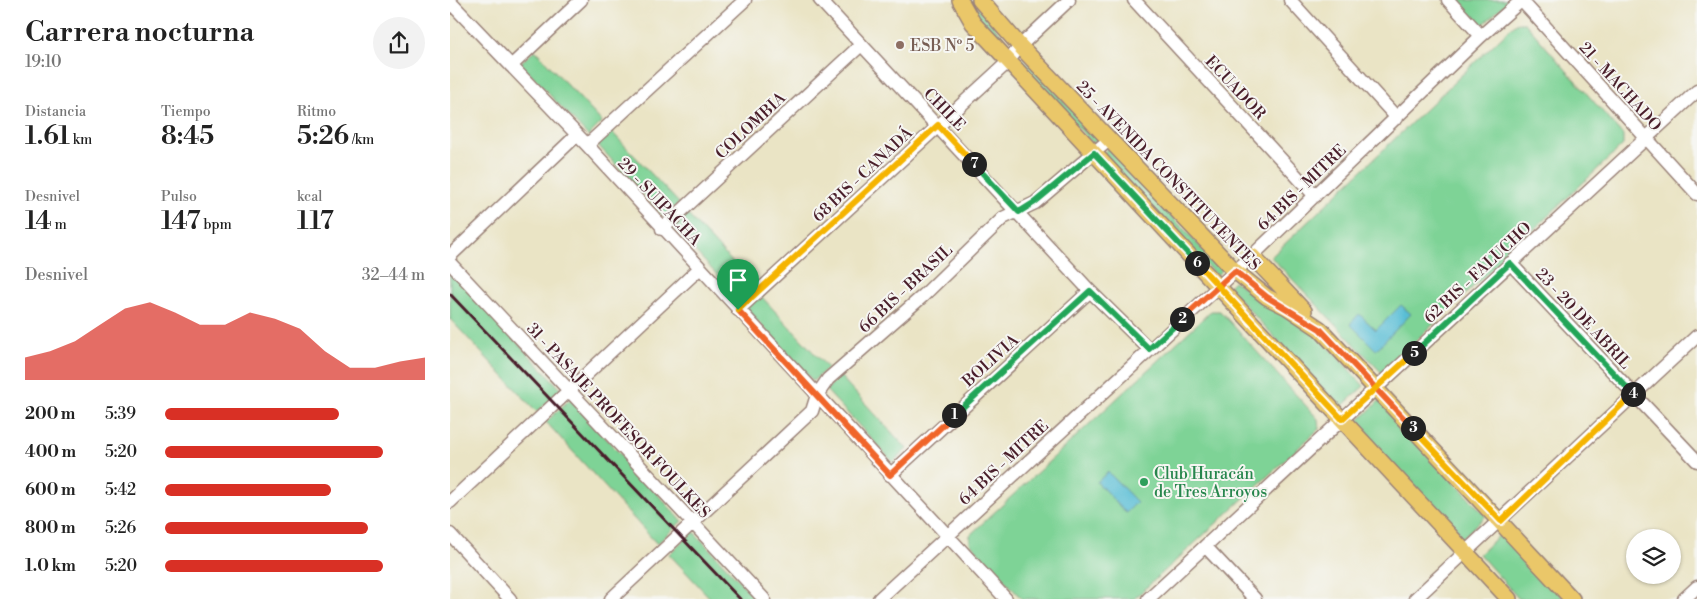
<!DOCTYPE html>
<html lang="es">
<meta charset="utf-8">
<style>
:root{--surface:#fff;--page:#f2f2f2;--text:#222;--muted:#767676;--accent:#d93025}
body{margin:0;font-family:"Libre Bodoni",serif;background:var(--page);color:var(--text);height:100vh;display:flex;flex-direction:column;font-size:19px;white-space:nowrap}
*{box-sizing:border-box;margin:0}
p{font-size:16px;color:var(--muted)}
.icon{flex:none;width:28px;height:28px;fill:none;stroke:currentColor;stroke-width:2;stroke-linecap:round;stroke-linejoin:round}
.map{position:relative;flex:1;overflow:hidden}
.sheet{display:flex;flex-direction:column;background:var(--surface);width:450px}
.sheet>*{flex:none}
.fabs{position:absolute;left:1176px;top:529px;display:grid;gap:10px}
.fabs a{display:grid;place-items:center;width:55px;height:55px;border-radius:50%;background:var(--surface);box-shadow:0 1px 4px #0004;font-size:25px}
.pin{position:absolute;display:grid;place-items:center;width:42px;height:42px;color:#fff;margin:-51px -21px;border-radius:50% 50% 50% 0;rotate:-45deg;box-shadow:0 0 5px #0007}
.pin .icon{rotate:45deg}
.km{position:absolute;width:25px;height:25px;margin:-12px;border-radius:50%;background:#222;color:#fff;font-size:14px;line-height:25px;text-align:center}
.round{display:grid;place-items:center;flex:none;width:52px;height:52px;border-radius:26px;background:var(--page)}
.overview{display:flex;align-items:center;justify-content:space-between;height:85px;padding:0 25px}
h1{font-size:28px;font-weight:600;line-height:38px}
.figures{display:grid;grid-template-columns:repeat(3,1fr);gap:8px;height:85px;padding:5px 25px}
.figures div{display:grid;align-content:center}
.figures b{font-size:25px;font-weight:600}
.figures small{font-size:14px;font-weight:400}
.figures p{font-size:14px}
.chart{height:140px;padding:10px 25px}
.chart p{display:flex;justify-content:space-between}
.chart svg{width:100%;height:90px;margin-top:5px;fill:var(--accent);opacity:.7}
ul{padding:0 25px;list-style:none;font-size:16px}
li{display:grid;grid-template-columns:80px 60px 1fr;align-items:center;height:38px}
li i{height:12px;border-radius:6px;background:var(--accent)}
main{display:flex;flex:1;min-height:0}
.map>svg:first-child{display:block}
.green{fill:#7ed396;stroke:#647960}
.water{fill:#58bed6;stroke:#516e80}
.lines{fill:none;stroke-linecap:round;stroke-linejoin:round}
.minor-casing{stroke:#9a8278;stroke-width:15}
.major-casing{stroke:#9a8278;stroke-width:18}
.minor{stroke:#fff;stroke-width:12}
.major{stroke:#eac769;stroke-width:15}
.rail{stroke:#4a1f2b;stroke-width:3}
.split-1-casing{stroke:#fff;stroke-width:10}
.split-2-casing{stroke:#fff;stroke-width:10}
.split-3-casing{stroke:#fff;stroke-width:10}
.split-4-casing{stroke:#fff;stroke-width:10}
.split-5-casing{stroke:#fff;stroke-width:10}
.split-6-casing{stroke:#fff;stroke-width:10}
.split-7-casing{stroke:#fff;stroke-width:10}
.split-8-casing{stroke:#fff;stroke-width:10}
.split-1{stroke:#f0652b;stroke-width:6}
.split-2{stroke:#22a559;stroke-width:6}
.split-3{stroke:#f0652b;stroke-width:6}
.split-4{stroke:#f5b400;stroke-width:6}
.split-5{stroke:#22a559;stroke-width:6}
.split-6{stroke:#f5b400;stroke-width:6}
.split-7{stroke:#22a559;stroke-width:6}
.split-8{stroke:#f5b400;stroke-width:6}
.education-dot{fill:#8d6e63;stroke:#f6f6f2;stroke-width:2}
.leisure-dot{fill:#2e9e5b;stroke:#f6f6f2;stroke-width:2}
.labels{text-anchor:middle;stroke-width:4;stroke-linejoin:round;paint-order:stroke}
.education-label{font-size:16px;fill:#785e54;stroke:#f6f6f2;text-anchor:start}
.street-label{font-size:16px;fill:#4a1f2b;stroke:#f6f6f2}
.leisure-label{font-size:16px;fill:#27864d;stroke:#f6f6f2;text-anchor:start}
</style>
<main>
<section class="sheet">
<div class="overview"><div><h1>Carrera nocturna</h1><p>19:10</p></div><a class="round"><svg class="icon" aria-label="share" viewBox="0 0 24 24"><path d="M12 15V3M7 8l5-5 5 5M5 13v7h14v-7"/></svg></a></div>
<div class="figures">
<div><p>Distancia</p><b>1.61<small> km</small></b></div>
<div><p>Tiempo</p><b>8:45</b></div>
<div><p>Ritmo</p><b>5:26<small> /km</small></b></div>
</div>
<div class="figures">
<div><p>Desnivel</p><b>14<small> m</small></b></div>
<div><p>Pulso</p><b>147<small> bpm</small></b></div>
<div><p>kcal</p><b>117</b></div>
</div>
<div class="chart"><p><span>Desnivel</span>32–44 m</p>
<svg viewBox="0 0 160 44" preserveAspectRatio="none"><path d="M0 44V33L10 30L20 25L30 17L40 9L50 6L60 11L70 17L80 17L90 11L100 14L110 19L120 30L130 38L140 38L150 35L160 33V44z"/></svg>
</div>
<ul>
<li><b>200 m</b>5:39<i style="width:67%"></i></li>
<li><b>400 m</b>5:20<i style="width:84%"></i></li>
<li><b>600 m</b>5:42<i style="width:64%"></i></li>
<li><b>800 m</b>5:26<i style="width:78%"></i></li>
<li><b>1.0 km</b>5:20<i style="width:84%"></i></li>
</ul>
</section>
<div class="map">
<svg width="1247" height="599" viewBox="0 0 1247 599">
<rect width="100%" height="100%" fill="#f6f6f2"/>
<filter id="ink" filterUnits="userSpaceOnUse"><feTurbulence type="fractalNoise" baseFrequency=".02" numOctaves="2"/><feDisplacementMap in="SourceGraphic" scale="10" xChannelSelector="R" yChannelSelector="G"/><feConvolveMatrix kernelMatrix="1 2 1 2 8 2 1 2 1" color-interpolation-filters="sRGB"/></filter>
<filter id="wash" filterUnits="userSpaceOnUse"><feTurbulence type="fractalNoise" baseFrequency=".0096" numOctaves="4" result="noise"/><feDisplacementMap in="SourceGraphic" scale="20" xChannelSelector="R" yChannelSelector="G"/><feGaussianBlur stdDeviation="1.12" result="paint"/><feColorMatrix in="noise" values="0 0 0 0 0 0 0 0 0 0 0 0 0 0 0 0 0 1.4 0 .05"/><feComposite in="paint" operator="in"/></filter>
<g filter="url(#wash)">
<rect width="100%" height="100%" fill="#eae4c5"/>
<path class="green" d="M515,0h6l38,43 -5,5z
M1004,0h55l-26,25z
M1066,23h9l98,112v10l-241,228 -111,-116z
M85,50l67,72 -14,14 -68,-73z
M573,58l75,80 -5,6 -75,-81z
M161,131l68,72 -15,14 -67,-73z
M658,148l114,122 -6,6 -113,-122z
M237,214l68,72 -15,14 -67,-73z
M0,271l111,118 -24,23 -87,-93z
M784,281l82,52 48,53 -24,22 -110,-119v-4z
M310,295l68,73 -15,13 -67,-72z
M761,311h9l98,108 1,10 -185,170h-112l-52,-56v-8z
M390,376l67,73 -14,13 -67,-72z
M120,399l112,122 -25,23 -111,-122z
M929,401l107,115 -25,23 -106,-115z
M243,531l63,68h-45l-42,-45z
M1054,531l60,68h-45l-40,-45z"/>
<path class="water" d="M951,305l10,9 -35,36 -26,-26 9,-10 17,16z
M658,472l29,30 -11,11 -29,-31z"/>
</g>
<g filter="url(#ink)">
<g class="lines">
<g class="minor-casing">
<path id="minor" d="M370,0l270,291 59,58
M684,0l181,196
M840,0l107,118
M998,0l33,36
M1071,0l176,194
M0,2l137,143 419,454
M61,66l70,-66
M137,145l158,-145
M212,229l199,-184
M0,256l127,-121
M0,263l314,336
M1060,263l187,198
M288,310l270,-248 12,-16 49,-46
M440,475l200,-184
M0,502l250,-234
M0,534l60,65
M755,546l50,53
M161,599l201,-188 5,-16 11,-16 96,-84 79,-77 32,-15 75,-64
M429,599l373,-343 229,-220 41,-36
M698,599l549,-508
M965,599l282,-263
M1234,599l13,-12"/>
</g>
<g class="major-casing">
<path id="major" d="M510,0l13,23 536,576
M530,0l40,46 215,225 32,26 20,10 33,22 252,270
M802,256l52,55"/>
</g>
<use href="#minor" class="minor"/>
<use href="#major" class="major"/>
<path class="rail" d="M0,294l290,305"/>
</g>
</g>
<g class="lines" filter="url(#ink)">
<g class="split-1-casing">
<path id="split-1" d="M288,310l152,165 64,-60"/>
</g>
<g class="split-2-casing">
<path id="split-2" d="M504,415l136,-124 59,58 33,-30"/>
</g>
<g class="split-3-casing">
<path id="split-3" d="M732,319l53,-48 32,26 53,32 93,99"/>
</g>
<g class="split-4-casing">
<path id="split-4" d="M963,428l88,93 132,-127"/>
</g>
<g class="split-5-casing">
<path id="split-5" d="M964,353l96,-90 123,131"/>
</g>
<g class="split-6-casing">
<path id="split-6" d="M747,263l145,156 72,-66"/>
</g>
<g class="split-7-casing">
<path id="split-7" d="M524,164l45,48 16,-10 59,-49 103,110"/>
</g>
<g class="split-8-casing">
<path id="split-8" d="M288,310l200,-185 36,39"/>
</g>
<use href="#split-1" class="split-1"/>
<use href="#split-2" class="split-2"/>
<use href="#split-3" class="split-3"/>
<use href="#split-4" class="split-4"/>
<use href="#split-5" class="split-5"/>
<use href="#split-6" class="split-6"/>
<use href="#split-7" class="split-7"/>
<use href="#split-8" class="split-8"/>
</g>
<circle class="education-dot" cx="450" cy="45" r="5"/>
<circle class="leisure-dot" cx="694" cy="482" r="5"/>
<g class="labels">
<g class="education-label">
<text x="460" y="51">ESB Nº 5</text>
</g>
<g class="street-label">
<text transform="translate(1171 86) rotate(48)" y="6">21 - MACHADO</text>
<text transform="translate(786 87) rotate(47)" y="6">ECUADOR</text>
<text transform="translate(495 109) rotate(46)" y="6">CHILE</text>
<text transform="translate(300 125) rotate(-43)" y="6">COLOMBIA</text>
<text transform="translate(412 174) rotate(-43)" y="6">68 BIS - CANADÁ</text>
<text transform="translate(719 175) rotate(46)" y="6">25 - AVENIDA CONSTITUYENTES</text>
<text transform="translate(851 187) rotate(-44)" y="6">64 BIS - MITRE</text>
<text transform="translate(210 201) rotate(47)" y="6">29 - SUIPACHA</text>
<text transform="translate(1027 272) rotate(-43)" y="6">62 BIS - FALUCHO</text>
<text transform="translate(455 288) rotate(-43)" y="6">66 BIS - BRASIL</text>
<text transform="translate(1134 318) rotate(47)" y="6">23 - 20 DE ABRIL</text>
<text transform="translate(540 360) rotate(-42)" y="6">BOLIVIA</text>
<text transform="translate(169 420) rotate(47)" y="6">31 - PASAJE PROFESOR FOULKES</text>
<text transform="translate(553 462) rotate(-43)" y="6">64 BIS - MITRE</text>
</g>
<g class="leisure-label">
<text x="704" y="479">Club Huracán<tspan x="704" dy="18">de Tres Arroyos</tspan></text>
</g>
</g>
</svg>
<div class="fabs">
<a><svg class="icon" aria-label="layers" viewBox="0 0 24 24"><path d="M12 4l9 5-9 5-9-5zM3 14l9 5 9-5"/></svg></a>
</div>
<div class="pin" style="left:288px;top:310px;background:#1e9e55"><svg class="icon" aria-label="arrive" viewBox="0 0 24 24"><path d="M6 21V4h12l-3 4 3 4H6"/></svg></div>
<b class="km" style="left:504px;top:415px">1</b>
<b class="km" style="left:732px;top:319px">2</b>
<b class="km" style="left:963px;top:428px">3</b>
<b class="km" style="left:1183px;top:394px">4</b>
<b class="km" style="left:964px;top:353px">5</b>
<b class="km" style="left:747px;top:263px">6</b>
<b class="km" style="left:524px;top:164px">7</b>
</div>
</main>
